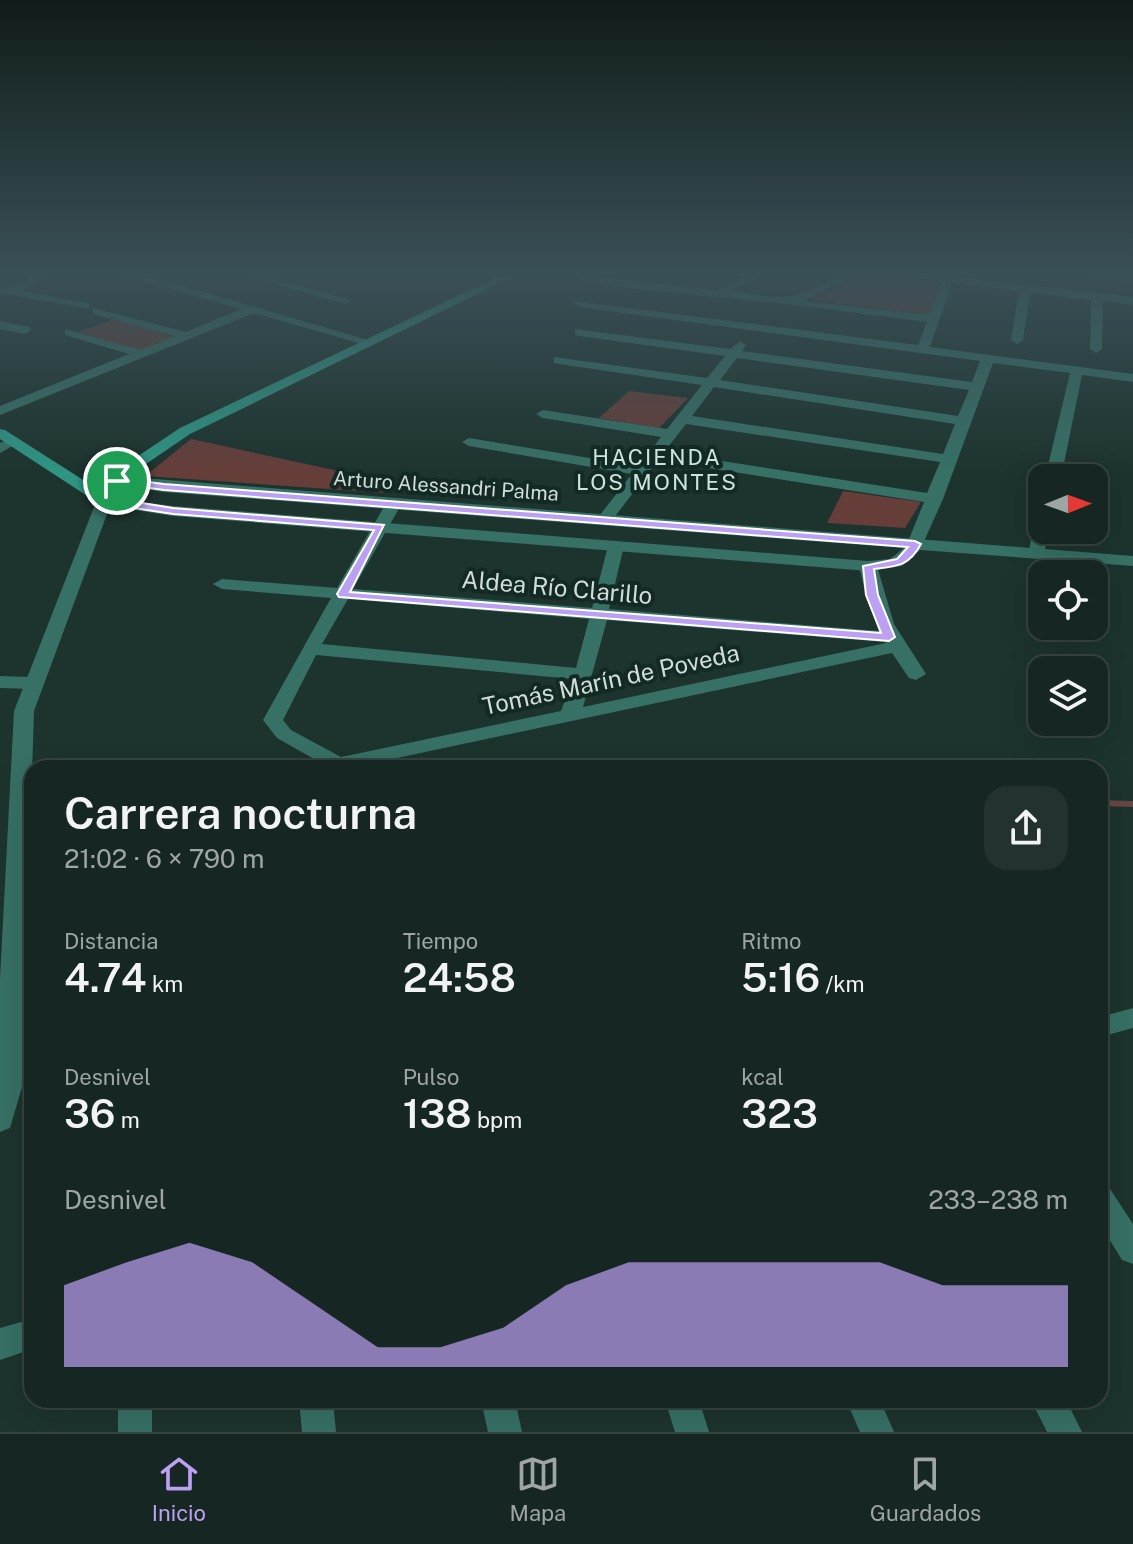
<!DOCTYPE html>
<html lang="es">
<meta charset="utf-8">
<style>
:root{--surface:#162622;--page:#23322f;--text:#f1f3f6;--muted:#9ea5a5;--line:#354340;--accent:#bca0f2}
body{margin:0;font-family:"Public Sans",sans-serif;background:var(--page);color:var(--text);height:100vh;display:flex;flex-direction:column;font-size:30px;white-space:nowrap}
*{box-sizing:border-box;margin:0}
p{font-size:26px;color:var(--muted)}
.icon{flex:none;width:44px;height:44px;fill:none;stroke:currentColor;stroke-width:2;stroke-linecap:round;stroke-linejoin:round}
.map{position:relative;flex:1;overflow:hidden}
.drawer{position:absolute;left:24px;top:760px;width:1084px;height:648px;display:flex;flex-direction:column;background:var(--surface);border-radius:24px;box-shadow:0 8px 32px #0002,0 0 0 2px var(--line)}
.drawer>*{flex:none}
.needle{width:52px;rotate:89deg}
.controls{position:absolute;left:1028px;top:464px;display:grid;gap:16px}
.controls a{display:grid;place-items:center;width:80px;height:80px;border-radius:16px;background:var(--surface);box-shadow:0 8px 32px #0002,0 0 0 2px var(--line);font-size:40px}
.pin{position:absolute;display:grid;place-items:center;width:68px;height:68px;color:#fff;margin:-34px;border:4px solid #fff;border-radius:50%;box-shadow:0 2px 8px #0007}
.round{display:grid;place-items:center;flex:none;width:84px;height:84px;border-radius:24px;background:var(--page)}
.head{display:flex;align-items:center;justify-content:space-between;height:136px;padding:0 40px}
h1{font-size:44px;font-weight:600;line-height:60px}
.metrics{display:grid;grid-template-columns:repeat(3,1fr);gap:12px;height:136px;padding:8px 40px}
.metrics div{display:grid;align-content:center}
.metrics b{font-size:40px;font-weight:600}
.metrics small{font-size:22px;font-weight:400}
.metrics p{font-size:22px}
.chart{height:224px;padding:16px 40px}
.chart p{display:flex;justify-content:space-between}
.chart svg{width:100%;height:144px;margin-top:8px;fill:var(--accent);opacity:.7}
.menu{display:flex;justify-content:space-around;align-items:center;height:112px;border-top:2px solid var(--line);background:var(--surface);font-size:22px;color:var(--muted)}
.menu a{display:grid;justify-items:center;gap:4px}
.menu .current{color:var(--accent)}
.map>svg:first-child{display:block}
.green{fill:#653d39}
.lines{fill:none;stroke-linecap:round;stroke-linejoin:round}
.stream{stroke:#684746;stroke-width:6}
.minor{fill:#377065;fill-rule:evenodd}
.tertiary{fill:#377065;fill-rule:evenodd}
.secondary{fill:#2f9583;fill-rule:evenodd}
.route{fill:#bca0f2;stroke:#fff;stroke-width:2;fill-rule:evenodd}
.labels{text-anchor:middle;stroke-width:8;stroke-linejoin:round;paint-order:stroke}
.far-street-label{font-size:20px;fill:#d0ddda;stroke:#132924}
.far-neighbourhood-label{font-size:22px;letter-spacing:2px;fill:#cbe5de;stroke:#132924}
.street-label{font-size:24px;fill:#d0ddda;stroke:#132924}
</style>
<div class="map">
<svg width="1133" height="1432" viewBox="0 0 1133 1432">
<rect width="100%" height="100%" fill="#1d332e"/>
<path class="green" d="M863,273l76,9 -10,33 -117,-15z
M115,319l64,19 -36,14 -65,-20z
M629,391l59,7 -29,30 -60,-10z
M191,439l208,45 -14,9 -240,-17z
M843,491l78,11 -16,26 -78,-5z"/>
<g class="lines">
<path class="stream" d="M1100,803l33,1"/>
<path class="minor" d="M45,272h15l-38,19 67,12v6l-89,-16v-6l8,1z
M95,272h26l41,8 213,62 -6,4 -115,-33 -254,102v-9l129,-52 -64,-19v-6l76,21 34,-14 -82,-22v-6l93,24 55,-23 -84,-24z
M232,272h19l100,28 -6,4z
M553,272l164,18 36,-18h15l-37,19c21,3 44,9 64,4 24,-5 40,-23 66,-23l-57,29 125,14 12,-33 -64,-10h36l220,25v8l-30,-4 -1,48 -6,4 -6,-4 1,-49 -61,-7 -7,47 -6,4 -6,-4 8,-49 -67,-8 -22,64 203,27v8l-51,-7 -21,103h-16l25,-105 -77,-10 -50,136 -22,49 -6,1 -8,-5 17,-42 -266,-42 -48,63 -6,2 -8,-5 36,-46 -163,-28 -7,-4 7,-4 169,28 23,-29 -118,-19 -7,-4 7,-4 124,19 35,-44 -143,-21 -5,-1v-6l153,21 18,-22 -146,-20 -4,-1v-6l155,20 10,-8 6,4 -4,6 230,31 8,-21 -401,-54 -6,-4 2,-2 343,44 9,-23 -140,-18 -180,-18zM737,358l232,32 -11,26 -238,-36zM714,387l241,37 -12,30 -251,-38zM686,424l254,38 -13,31 -263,-41z
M1061,272l72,4v6l-66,-7z
M0,321l29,6 2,3 -6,4 -25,-5z
M12,438l7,4 -19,11v-10z
M393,500l8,5 -48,84 239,19 16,-62 8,-5 8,5 -15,63 270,22 -13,-35 -7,-30 9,-5 9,5 17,58 32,50 -10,6 -7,-2 -17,-25 -542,115h-20l-53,-30 -14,-18 68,-122 -109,-9 -9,-5 9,-5 115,9 48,-83zM348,599l241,20 -13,49 -254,-24zM607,620l278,22 1,1 -303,64zM316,655l257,24 -12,32 -220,46 -50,-27 -8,-10z
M1042,521v9h7l-5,24 -8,5 -8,-5 6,-28z
M0,676l33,1 10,6 -10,6 -33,-1z
M1133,1008v20l-33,9v-20z
M1100,1185l10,4 23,35v40l-11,-4 -22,-36z
M32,1319v30l-32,11v-32z
M118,1400h34v32h-34z
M299,1400h34l3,32h-34z
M481,1400h34l7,32h-34z
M665,1400h34l10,32h-34z
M846,1400h34l14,32h-34z
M1031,1400h35l16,32h-35z"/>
<path class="tertiary" d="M117,476l1016,80v10l-213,-16 -18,16 -34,5 -695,-55 -63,-10 -76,205 -12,376 -12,41 -10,4v-153l14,-268 84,-214 75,9 695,55 22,-2 14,-11 -740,-56 -52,-8 -3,-3z"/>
<path class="secondary" d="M508,272h15l-333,162 -44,30 -36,39h-12l-98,-64v-10l5,1 97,62 33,-34 45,-30z"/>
</g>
<linearGradient id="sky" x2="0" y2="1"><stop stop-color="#101c19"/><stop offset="0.58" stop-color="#3a5057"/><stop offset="1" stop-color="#3a5057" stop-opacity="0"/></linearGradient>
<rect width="1133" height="473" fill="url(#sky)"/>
<path class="route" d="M117,478l47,6 751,57 6,3c-12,22 -23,22 -47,25l4,26 17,42 -6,4 -550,-44 -2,-3 37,-64 -201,-16 -72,-11 -2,-3zM120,484l44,6 744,57 -11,12 -34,7 3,29 15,38 -531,-41 34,-67 -211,-17 -62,-10z"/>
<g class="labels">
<g class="far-street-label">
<text transform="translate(446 486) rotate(4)" y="7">Arturo Alessandri Palma</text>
</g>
<g class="far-neighbourhood-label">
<text x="657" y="465">HACIENDA<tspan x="657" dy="25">LOS MONTES</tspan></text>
</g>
<g class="street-label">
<text transform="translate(557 588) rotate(5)" y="8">Aldea Río Clarillo</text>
<text transform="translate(611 680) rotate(-12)" y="8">Tomás Marín de Poveda</text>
</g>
</g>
</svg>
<div class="controls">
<a><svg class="needle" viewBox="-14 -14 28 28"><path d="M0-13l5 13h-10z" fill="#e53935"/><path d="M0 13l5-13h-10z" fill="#9ea5a5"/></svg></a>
<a><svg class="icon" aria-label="locate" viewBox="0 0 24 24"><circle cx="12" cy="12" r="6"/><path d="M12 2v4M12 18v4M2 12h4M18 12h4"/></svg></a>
<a><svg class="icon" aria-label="layers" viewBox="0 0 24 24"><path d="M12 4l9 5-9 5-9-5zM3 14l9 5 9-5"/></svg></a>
</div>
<div class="pin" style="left:117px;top:481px;background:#1e9e55"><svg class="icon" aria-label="arrive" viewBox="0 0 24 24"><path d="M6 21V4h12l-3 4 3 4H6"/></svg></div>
<section class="drawer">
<div class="head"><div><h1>Carrera nocturna</h1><p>21:02 · 6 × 790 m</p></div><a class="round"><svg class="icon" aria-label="share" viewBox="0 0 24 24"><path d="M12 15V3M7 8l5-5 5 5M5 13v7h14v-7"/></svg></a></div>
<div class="metrics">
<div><p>Distancia</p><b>4.74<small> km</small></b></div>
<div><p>Tiempo</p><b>24:58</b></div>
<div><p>Ritmo</p><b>5:16<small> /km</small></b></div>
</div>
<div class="metrics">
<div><p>Desnivel</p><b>36<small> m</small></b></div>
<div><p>Pulso</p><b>138<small> bpm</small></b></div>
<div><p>kcal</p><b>323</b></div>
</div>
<div class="chart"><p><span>Desnivel</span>233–238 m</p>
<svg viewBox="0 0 160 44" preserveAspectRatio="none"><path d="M0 44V19L10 12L20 6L30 12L40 25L50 38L60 38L70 32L80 19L90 12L100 12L110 12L120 12L130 12L140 19L150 19L160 19V44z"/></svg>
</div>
</section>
</div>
<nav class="menu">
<a class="current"><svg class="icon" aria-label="home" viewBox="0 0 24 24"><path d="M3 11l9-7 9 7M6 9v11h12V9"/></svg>Inicio</a>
<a><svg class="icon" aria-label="map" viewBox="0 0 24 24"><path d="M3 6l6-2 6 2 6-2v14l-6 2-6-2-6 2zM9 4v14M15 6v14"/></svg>Mapa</a>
<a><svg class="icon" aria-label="saved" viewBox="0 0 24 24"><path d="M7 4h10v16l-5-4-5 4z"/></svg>Guardados</a>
</nav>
